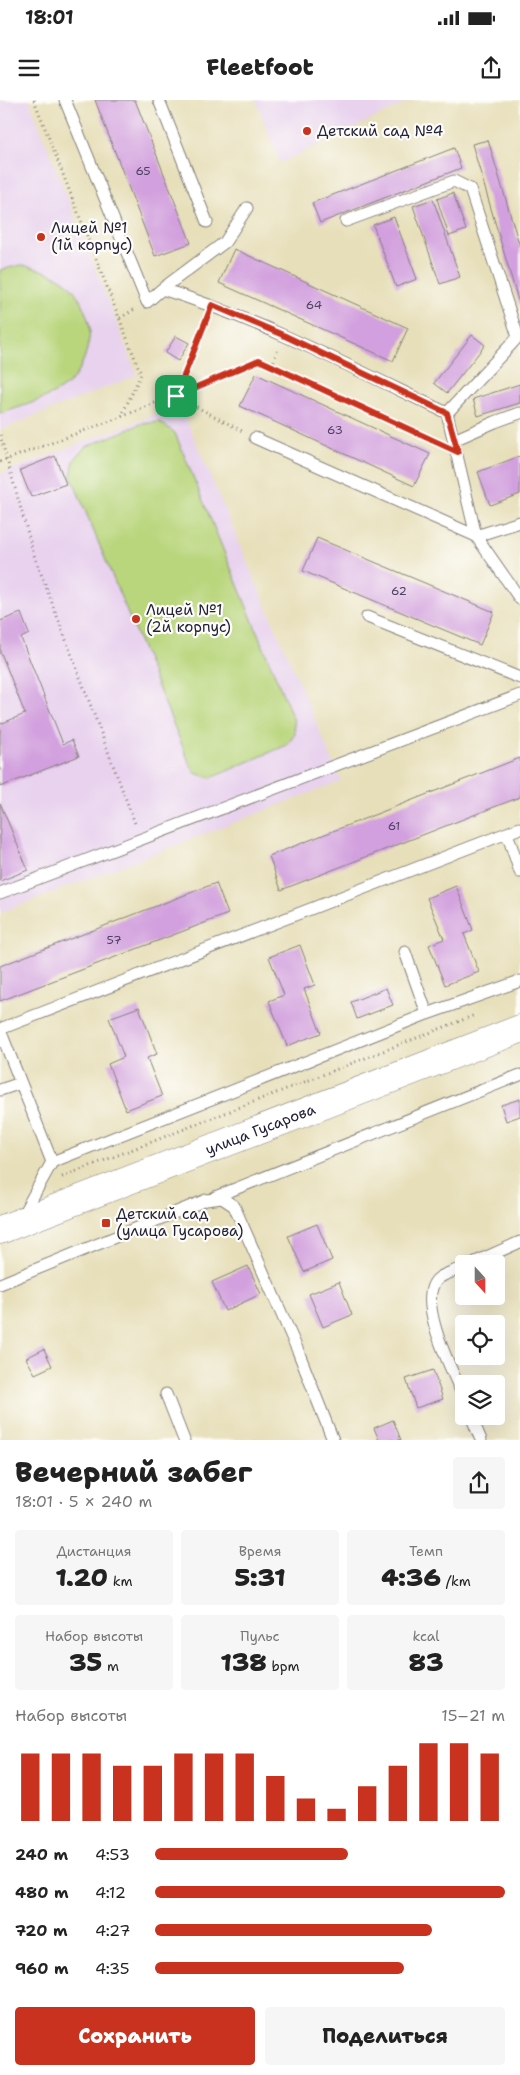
<!DOCTYPE html>
<html lang="ru">
<meta charset="utf-8">
<style>
:root{--surface:#fff;--page:#f6f6f6;--text:#222;--muted:#767676;--accent:#c8321e}
body{margin:0;font-family:"Shantell Sans",sans-serif;background:var(--page);color:var(--text);height:100vh;display:flex;flex-direction:column;font-size:19px;white-space:nowrap}
*{box-sizing:border-box;margin:0}
p{font-size:16px;color:var(--muted)}
.icon{flex:none;width:28px;height:28px;fill:none;stroke:currentColor;stroke-width:2;stroke-linecap:round;stroke-linejoin:round}
.map{position:relative;height:1340px;overflow:hidden}
.side{display:flex;flex-direction:column;background:var(--surface);flex:1}
.side>*{flex:none}
.needle{width:32px;rotate:159deg}
.controls{position:absolute;left:455px;top:1155px;display:grid;gap:10px}
.controls a{display:grid;place-items:center;width:50px;height:50px;border-radius:5px;background:var(--surface);box-shadow:0 5px 20px #0002;font-size:25px}
.pin{position:absolute;display:grid;place-items:center;width:42px;height:42px;color:#fff;margin:-21px;border-radius:10px;box-shadow:0 2px 8px #0006}
.round{display:grid;place-items:center;flex:none;width:52px;height:52px;border-radius:5px;background:var(--page)}
.head{display:flex;align-items:center;justify-content:space-between;height:85px;padding:0 15px}
h1{font-size:28px;font-weight:800;line-height:38px}
.metrics{display:grid;grid-template-columns:repeat(3,1fr);gap:8px;height:85px;padding:5px 15px}
.metrics div{display:grid;align-content:center;border-radius:5px;background:var(--page);text-align:center}
.metrics b{font-size:25px;font-weight:800}
.metrics small{font-size:14px;font-weight:400}
.metrics p{font-size:14px}
.chart{height:140px;padding:10px 15px}
.chart p{display:flex;justify-content:space-between}
.chart svg{width:100%;height:90px;margin-top:5px;stroke:var(--accent);stroke-width:6}
.action{display:flex;gap:10px;margin-top:auto;padding:10px 15px}
.action a{flex:1;height:58px;border-radius:5px;background:var(--accent);color:#fff;font-size:20px;font-weight:800;line-height:58px;text-align:center}
.action a+a{background:var(--page);color:var(--text)}
ul{padding:0 15px;list-style:none;font-size:16px}
li{display:grid;grid-template-columns:80px 60px 1fr;align-items:center;height:38px}
li i{height:12px;border-radius:6px;background:var(--accent)}
.status{display:flex;justify-content:space-between;align-items:center;height:35px;padding:0 25px;background:var(--surface);direction:ltr}
.status svg{height:14px;fill:currentColor}
header{display:flex;justify-content:space-between;align-items:center;height:65px;padding:0 15px;background:var(--surface);font-size:22px;font-weight:800}
.map>svg:first-child{display:block}
.built{fill:#e8d2ee}
.green{fill:#b9d67d;stroke:#6e7c5c}
.building{fill:#d2a0de}
.lines{fill:none;stroke-linecap:round;stroke-linejoin:round}
.service-casing{stroke:#84807a;stroke-width:13}
.tertiary-casing{stroke:#84807a;stroke-width:29}
.path{stroke:#84807a;stroke-width:3;stroke-dasharray:1 4;stroke-linecap:butt}
.service{stroke:#fff;stroke-width:11}
.tertiary{stroke:#fff;stroke-width:28}
.route-casing{stroke:#fff;stroke-width:10}
.route{stroke:#c8321e;stroke-width:6}
.poi-dot{fill:#c8321e;stroke:#fdfcf7;stroke-width:2}
.labels{text-anchor:middle;stroke-width:4.5;stroke-linejoin:round;paint-order:stroke}
.number-label{font-size:12px;fill:#4e4264}
.poi-label{font-size:15px;fill:#22223b;stroke:#fdfcf7;text-anchor:start}
.street-label{font-size:15px;fill:#22223b;stroke:#fdfcf7}
</style>
<div class="status"><b>18:01</b><svg viewBox="0 0 49 12"><path d="M0 12V9h3v3zM5 12V6h3v6zM10 12V3h3v9zM15 12V0h3v12zM26 1h20v11H26zM47 4h2v5h-2z"/></svg></div>
<header><svg class="icon" aria-label="menu" viewBox="0 0 24 24"><path d="M4 6h16M4 12h16M4 18h16"/></svg>Fleetfoot<svg class="icon" aria-label="share" viewBox="0 0 24 24"><path d="M12 15V3M7 8l5-5 5 5M5 13v7h14v-7"/></svg></header>
<div class="map">
<svg width="520" height="1340" viewBox="0 0 520 1340">
<rect width="100%" height="100%" fill="#fdfcf7"/>
<filter id="ink" filterUnits="userSpaceOnUse"><feTurbulence type="fractalNoise" baseFrequency=".02" numOctaves="2"/><feDisplacementMap in="SourceGraphic" scale="10" xChannelSelector="R" yChannelSelector="G"/><feConvolveMatrix kernelMatrix="1 2 1 2 8 2 1 2 1" color-interpolation-filters="sRGB"/></filter>
<filter id="wash" filterUnits="userSpaceOnUse"><feTurbulence type="fractalNoise" baseFrequency=".0096" numOctaves="4" result="noise"/><feDisplacementMap in="SourceGraphic" scale="20" xChannelSelector="R" yChannelSelector="G"/><feGaussianBlur stdDeviation="1.12" result="paint"/><feColorMatrix in="noise" values="0 0 0 0 0 0 0 0 0 0 0 0 0 0 0 0 0 1.4 0 .05"/><feComposite in="paint" operator="in"/></filter>
<g filter="url(#wash)">
<rect width="100%" height="100%" fill="#e7dfba"/>
<path class="built" d="M0,0h29l108,275 -137,55z
M256,0h156l-132,63z
M180,305l161,376 -341,132v-439z"/>
<path class="green" d="M21,165c16,3 41,10 51,23 7,7 18,32 18,42 -1,17 -7,37 -18,50 -15,17 -51,26 -72,34v-144z
M160,322l15,11 119,288 1,13 -8,11 -76,33 -16,-5 -6,-11 -118,-286 3,-16 11,-13 56,-23z"/>
<g id="blocks">
<path class="building" d="M95,0h40l56,143 -36,13z
M488,40l32,107v60l-48,-163z
M454,48l7,20 -141,55 -8,-20z
M453,93l13,37 -17,6 -12,-37z
M433,99l27,78 -20,7 -27,-78z
M394,117l23,62 -21,8 -23,-62z
M234,149l174,79 -15,33 -174,-78z
M472,235l13,10 -38,48 -13,-10z
M176,236l13,7 -11,18 -13,-8z
M256,274l174,80 -16,32 -174,-80z
M520,284v19l-42,13 -5,-17z
M55,356l11,28 -35,13 -11,-27z
M520,356v38l-30,11 -12,-33z
M317,438l177,74 -14,33 -177,-74z
M21,513l8,21 -8,4 42,106 9,-4 7,16 -79,31v-63l25,-10 -24,-61 -1,1v-33z
M520,658v39l-239,93 -12,-34z
M0,703l28,67 -28,11z
M216,783l12,31 -228,87v-35z
M456,786l17,44 -9,4 15,38 -34,13 -16,-40 15,-6 -17,-41z
M300,845l15,40 -11,4 17,44 -34,13 -18,-45 15,-6 -15,-38z
M386,888l7,17 -36,14 -6,-17z
M139,907l18,47 -10,4 15,38 -36,14 -18,-46 16,-7 -15,-39z
M520,999v17l-14,5 -5,-16z
M317,1124l15,36 -28,12 -16,-36z
M248,1166l13,28 -36,17 -13,-29z
M339,1182l13,33 -29,12 -14,-33z
M44,1249l8,17 -17,8 -9,-16z
M433,1270l10,29 -27,9 -10,-29z
M393,1320l8,20h-22l-5,-12z"/>
</g>
</g>
<g filter="url(#ink)">
<use href="#blocks" fill-opacity="0" stroke="#84807a" stroke-width="1"/>
<g class="lines">
<g class="service-casing">
<path id="service" d="M65,0l82,202 15,-13c99,31 191,79 285,124l29,123 44,63
M159,0l48,122
M346,121l108,-40 16,8 48,148 -71,76
M162,189l63,-47 22,-34
M255,338l221,98 44,-14
M454,340l41,-18 25,-9
M367,517l153,61
M520,728l-13,5 13,39
M0,793l520,-198
M405,852l22,62
M0,929l507,-196
M0,930l52,132 -31,56
M0,990l21,-7
M52,1062l375,-148 93,-33
M215,1097l305,-122
M471,1164l49,-22
M464,1167c-8,4 -18,6 -25,11 -26,19 15,96 25,120
M0,1184l206,-84 16,-2 12,8 64,145 35,89
M166,1294l18,46
M471,1316l10,24"/>
</g>
<g class="tertiary-casing">
<g id="tertiary">
<path id="s1" d="M0,1130l520,-201"/>
</g>
</g>
<path class="path" d="M34,0l107,274 -20,43
M120,218l15,-9
M206,220l-30,76 68,36
M272,266l6,-17
M0,335l34,120 102,271
M0,362l121,-45 138,-57 180,83
M62,1077l413,-162"/>
<use href="#service" class="service"/>
<use href="#tertiary" class="tertiary"/>
</g>
</g>
<g class="lines" filter="url(#ink)">
<g class="route-casing">
<path id="route" d="M212,205l71,30 164,78 11,39 -199,-92 -83,36z"/>
</g>
<use href="#route" class="route"/>
</g>
<g class="poi-dot">
<circle cx="307" cy="31" r="5"/>
<circle cx="41" cy="137" r="5"/>
<circle cx="136" cy="519" r="5"/>
<rect x="101" y="1118" width="10" height="10" rx="2.5"/>
</g>
<g class="labels">
<g class="number-label">
<text x="143" y="75">65</text>
<text x="314" y="209">64</text>
<text x="335" y="334">63</text>
<text x="399" y="495">62</text>
<text x="394" y="730">61</text>
<text x="114" y="844">57</text>
</g>
<g class="poi-label">
<text x="317" y="36">Детский сад №4</text>
<text x="51" y="133">Лицей №1<tspan x="51" dy="17">(1й корпус)</tspan></text>
<text x="146" y="515">Лицей №1<tspan x="146" dy="17">(2й корпус)</tspan></text>
<text x="116" y="1119">Детский сад<tspan x="116" dy="17">(улица Гусарова)</tspan></text>
</g>
<g class="street-label">
<text dy="5" stroke="none"><textPath href="#s1" startOffset="279">улица Гусарова</textPath></text>
</g>
</g>
</svg>
<div class="controls">
<a><svg class="needle" viewBox="-14 -14 28 28"><path d="M0-13l5 13h-10z" fill="#e53935"/><path d="M0 13l5-13h-10z" fill="#767676"/></svg></a>
<a><svg class="icon" aria-label="locate" viewBox="0 0 24 24"><circle cx="12" cy="12" r="6"/><path d="M12 2v4M12 18v4M2 12h4M18 12h4"/></svg></a>
<a><svg class="icon" aria-label="layers" viewBox="0 0 24 24"><path d="M12 4l9 5-9 5-9-5zM3 14l9 5 9-5"/></svg></a>
</div>
<div class="pin" style="left:176px;top:296px;background:#1e9e55"><svg class="icon" aria-label="arrive" viewBox="0 0 24 24"><path d="M6 21V4h12l-3 4 3 4H6"/></svg></div>
</div>
<section class="side">
<div class="head"><div><h1>Вечерний забег</h1><p>18:01 · 5 × 240 m</p></div><a class="round"><svg class="icon" aria-label="share" viewBox="0 0 24 24"><path d="M12 15V3M7 8l5-5 5 5M5 13v7h14v-7"/></svg></a></div>
<div class="metrics">
<div><p>Дистанция</p><b>1.20<small> km</small></b></div>
<div><p>Время</p><b>5:31</b></div>
<div><p>Темп</p><b>4:36<small> /km</small></b></div>
</div>
<div class="metrics">
<div><p>Набор высоты</p><b>35<small> m</small></b></div>
<div><p>Пульс</p><b>138<small> bpm</small></b></div>
<div><p>kcal</p><b>83</b></div>
</div>
<div class="chart"><p><span>Набор высоты</span>15–21 m</p>
<svg viewBox="0 0 160 44" preserveAspectRatio="none"><path d="M5 44V11M15 44V11M25 44V11M35 44V17M45 44V17M55 44V11M65 44V11M75 44V11M85 44V22M95 44V33M105 44V38M115 44V27M125 44V17M135 44V6M145 44V6M155 44V11"/></svg>
</div>
<ul>
<li><b>240 m</b>4:53<i style="width:55%"></i></li>
<li><b>480 m</b>4:12<i style="width:100%"></i></li>
<li><b>720 m</b>4:27<i style="width:79%"></i></li>
<li><b>960 m</b>4:35<i style="width:71%"></i></li>
</ul>
<div class="action"><a>Сохранить</a><a>Поделиться</a></div>
</section>
